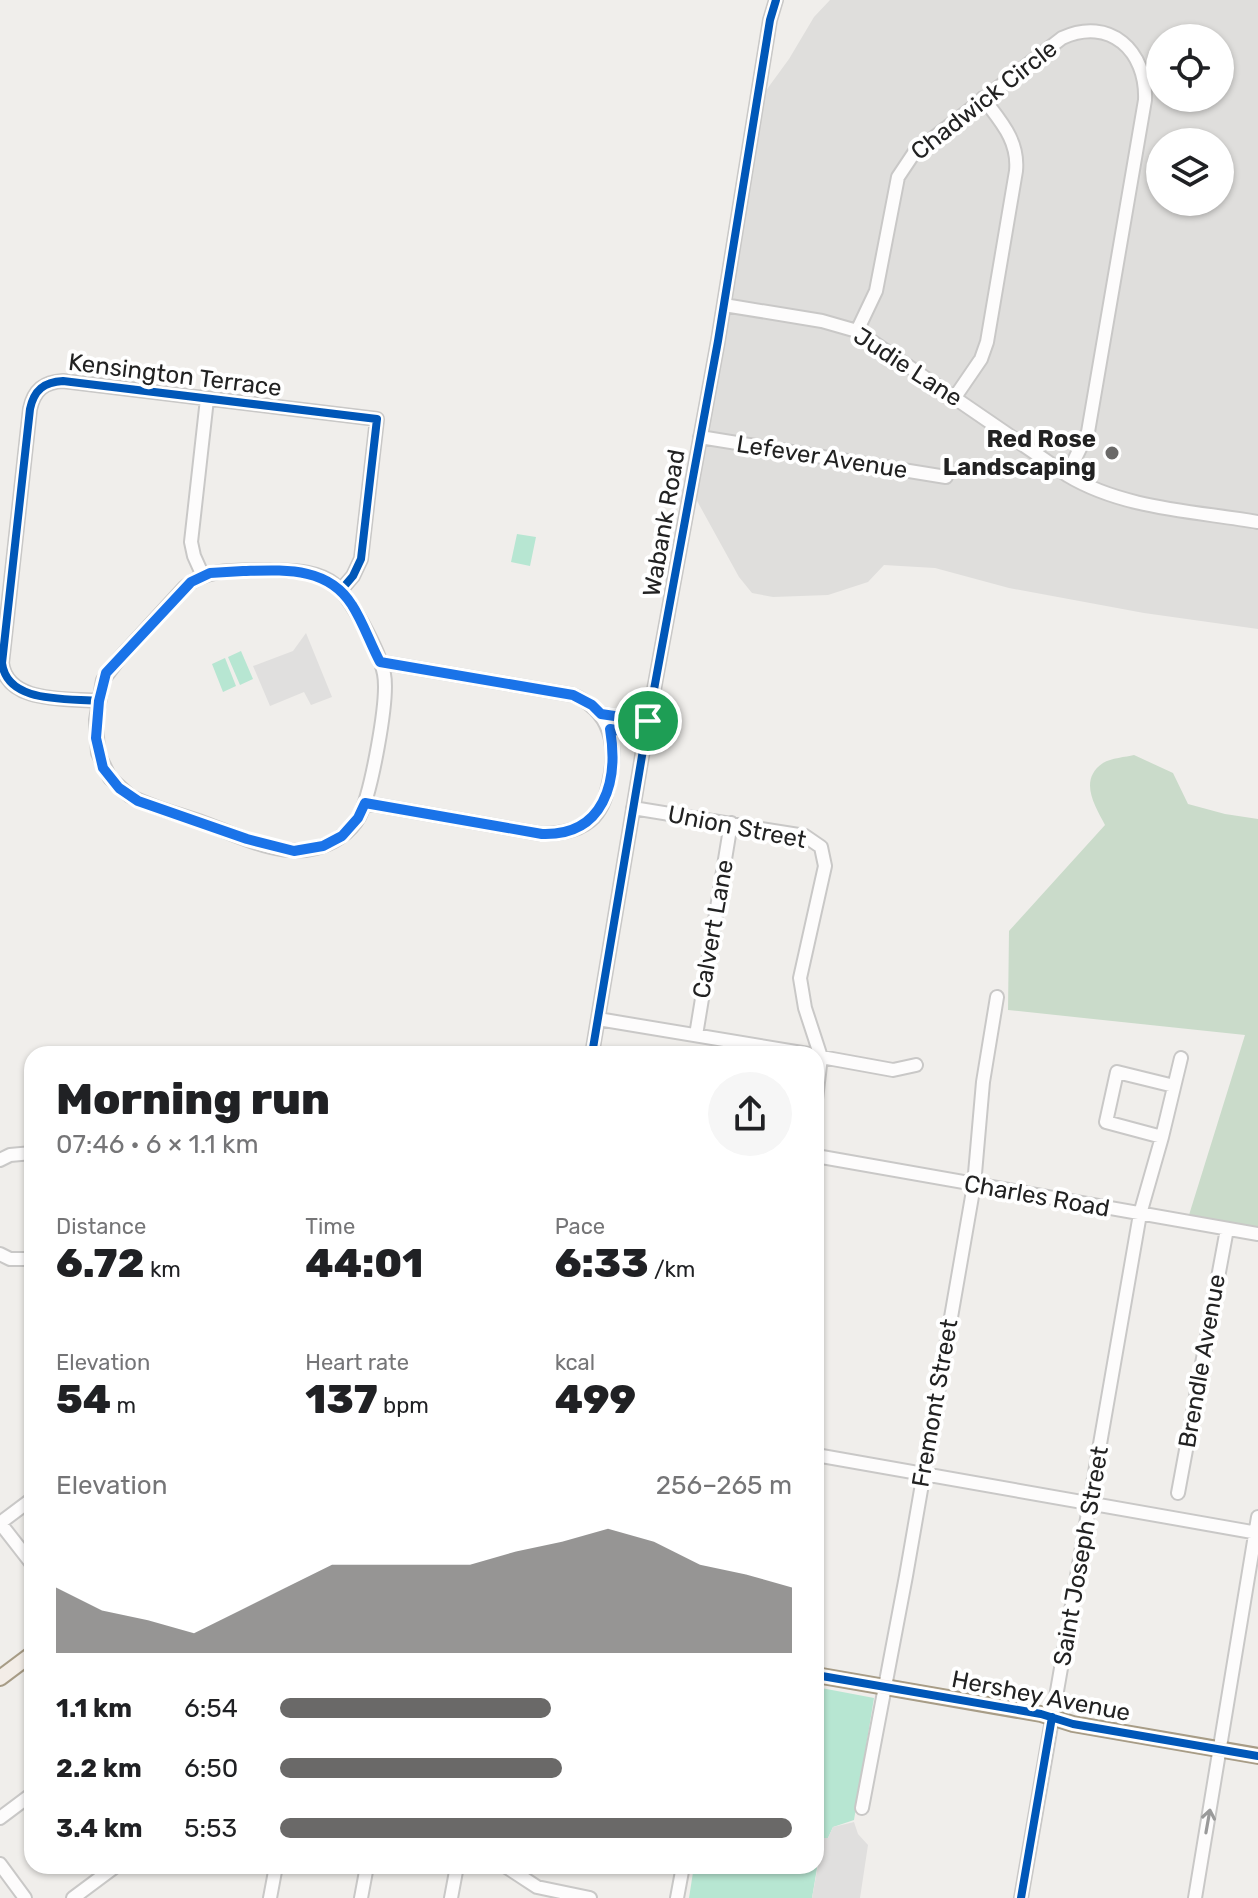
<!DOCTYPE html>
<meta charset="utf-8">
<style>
:root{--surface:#fff;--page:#f6f6f6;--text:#202124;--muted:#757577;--accent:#6a6968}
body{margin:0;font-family:Rubik,sans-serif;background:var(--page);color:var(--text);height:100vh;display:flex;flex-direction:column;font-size:30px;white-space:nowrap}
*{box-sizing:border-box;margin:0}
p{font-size:26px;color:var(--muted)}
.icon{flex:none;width:44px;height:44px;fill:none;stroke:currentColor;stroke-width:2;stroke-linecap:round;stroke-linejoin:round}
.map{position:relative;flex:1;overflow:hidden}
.drawer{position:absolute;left:24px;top:1046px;width:800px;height:828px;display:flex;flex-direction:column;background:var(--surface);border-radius:24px;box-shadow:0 2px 6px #0004}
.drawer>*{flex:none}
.buttons{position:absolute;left:1146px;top:24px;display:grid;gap:16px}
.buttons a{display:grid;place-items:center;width:88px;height:88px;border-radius:50%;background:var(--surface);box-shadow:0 2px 6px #0004;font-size:40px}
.pin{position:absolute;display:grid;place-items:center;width:68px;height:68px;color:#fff;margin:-34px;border:4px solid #fff;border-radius:50%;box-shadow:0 2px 8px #0007}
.round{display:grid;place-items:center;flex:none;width:84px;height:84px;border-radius:42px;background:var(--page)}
.headline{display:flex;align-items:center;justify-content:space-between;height:136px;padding:0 32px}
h1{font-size:44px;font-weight:800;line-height:60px}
.stats{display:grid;grid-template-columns:repeat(3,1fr);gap:12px;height:136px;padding:8px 32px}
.stats div{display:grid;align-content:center}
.stats b{font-size:40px;font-weight:800}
.stats small{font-size:22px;font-weight:400}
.stats p{font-size:22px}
.chart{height:224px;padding:16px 32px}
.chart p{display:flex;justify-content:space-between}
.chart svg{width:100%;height:144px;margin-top:8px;fill:var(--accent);opacity:.7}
ul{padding:0 32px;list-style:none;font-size:26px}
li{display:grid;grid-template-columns:128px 96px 1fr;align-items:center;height:60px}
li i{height:20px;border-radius:10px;background:var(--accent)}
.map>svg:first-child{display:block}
.residential{fill:#dfdedc;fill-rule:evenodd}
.cemetery{fill:#cadbca}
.pitch{fill:#b7e6d2}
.parking{fill:#e0dfde}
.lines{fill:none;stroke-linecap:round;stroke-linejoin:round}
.minor-casing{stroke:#c9c8c7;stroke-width:16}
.major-casing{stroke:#a79c86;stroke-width:18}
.minor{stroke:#fdfcfc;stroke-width:12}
.major{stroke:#f3ede7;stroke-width:14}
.cycleway-casing{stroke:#fff;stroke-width:13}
.cycleway{stroke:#0057b8;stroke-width:8}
.oneway{stroke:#9a9a9a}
.route-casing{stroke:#fff;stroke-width:16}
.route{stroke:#1a73e8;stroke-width:10}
.poi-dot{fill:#6a6968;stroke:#fff;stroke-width:3}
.labels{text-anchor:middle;stroke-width:8;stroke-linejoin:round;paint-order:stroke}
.street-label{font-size:24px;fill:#222;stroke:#fff}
.poi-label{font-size:24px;font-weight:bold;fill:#222;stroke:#fff;text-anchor:end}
</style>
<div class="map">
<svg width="1258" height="1898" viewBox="0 0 1258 1898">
<rect width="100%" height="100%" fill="#f0eeeb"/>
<path class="residential" d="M830,0h428v629l-114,-16 -135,-25 -74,-20 -51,-3 -16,17 -40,13 -55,2 -21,-4 -13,-16 -43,-78 16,-103 17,-79 33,-221 27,-37 25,-42zM1160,38h60v60h-60zM1160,142h60v60h-60z"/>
<path class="cemetery" d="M1134,755l39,18 15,31 37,10 33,5v408l-69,-12 56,-180 -237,-25 1,-79 96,-106c-10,-19 -27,-45 -2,-62 8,-5 23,-6 31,-8z"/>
<path class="pitch" d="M517,534l19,3 -6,29 -19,-4z
M241,651l12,28 -13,6 -12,-28z
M225,658l11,28 -13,6 -11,-28z
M816,1687l58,11 -20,122 -21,7 -5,11h-6l-10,60h-123l5,-32h122z"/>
<path class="parking" d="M306,633l26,64 -21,8 -7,-13 -34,14 -17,-40 40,-15z
M854,1822l4,12 10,11 -8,53h-48l11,-60h5l5,-11z"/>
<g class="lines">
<g class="minor-casing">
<path id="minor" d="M724,305l98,16 35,10 210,144c56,34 127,36 191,47
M857,331l19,-40 22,-114 16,-24 148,-115c48,-22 85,13 83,62l-57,332 -21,43
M955,397l26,-38 6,-17 29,-171c3,-31 -16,-50 -33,-73
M700,437l246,40
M270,570c21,1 47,0 64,14 17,13 46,69 50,90 5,25 -13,120 -25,143 -9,16 -26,27 -43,31 -37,10 -78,-13 -112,-25 -25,-9 -51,-15 -74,-27l-20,-18 -12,-25 -2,-33 7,-40 16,-21 66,-72c23,-20 55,-16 85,-17z
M203,576l-9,-20 -3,-14 16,-143
M99,701c-32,-3 -92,3 -97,-38l28,-254c4,-19 14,-27 33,-28l314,38 -16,140 -8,17 -12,14
M601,714l47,7
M610,729l36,6
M365,803l177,31c18,0 38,-3 52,-17 9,-10 12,-21 15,-34 9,-37 2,-72 -36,-88l-193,-33
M633,808l172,28 16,11 4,19 -25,112 5,30 16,49 -5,42
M598,1019l210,35
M696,1035l35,-212
M592,1054l52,-310 74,-403 52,-321 6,-20
M816,1056l77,14 23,-5
M1162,1137l-56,-15 11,-50 57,14
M816,1156l442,78
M0,1160l10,-5 22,-2
M0,1254l10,5h22
M816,1455l442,78
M1178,1493l49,-264
M0,1523l32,41
M0,1523l32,-24
M862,1808l44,-232 68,-391 9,-103 14,-85
M0,1818l32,-24
M0,1864l25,34
M505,1866l32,21 53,11
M73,1898l43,-32
M270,1898l6,-32
M361,1898l6,-32
M451,1898l6,-32
M677,1898l6,-32
M1021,1898l119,-684 22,-77 19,-79
M1195,1898l63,-381"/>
</g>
<g class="major-casing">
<path id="major" d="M816,1675l225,39 32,10 185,32
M0,1678l32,-24"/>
</g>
<use href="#minor" class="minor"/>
<use href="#major" class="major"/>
<g class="cycleway-casing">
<path id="cycleway" d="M99,701c-32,-3 -92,3 -97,-38l28,-254c4,-19 14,-27 33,-28l314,38 -16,140 -8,17 -12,14
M592,1054l52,-310 74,-403 52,-321 6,-20
M816,1675l225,39 32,10 185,32
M1021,1898l31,-181"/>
</g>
<use href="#cycleway" class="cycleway"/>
</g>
<defs><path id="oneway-shaft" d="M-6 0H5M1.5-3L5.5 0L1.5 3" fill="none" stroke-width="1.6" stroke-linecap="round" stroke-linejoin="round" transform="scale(2)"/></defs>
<use class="oneway" href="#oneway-shaft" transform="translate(1208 1821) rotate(-80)"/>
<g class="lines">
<g class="route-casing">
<path id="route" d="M243,571c40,-1 85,-5 109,34 11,17 18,38 28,57l193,33 19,10 9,9 47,7 -2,14 -36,-6c9,53 -6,107 -68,105l-177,-31 -7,15 -16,18 -19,10 -29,5 -47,-12 -109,-38 -19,-13 -16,-20 -7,-30 3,-37 7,-28 85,-91 19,-9z"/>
</g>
<use href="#route" class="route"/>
</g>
<circle class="poi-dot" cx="1112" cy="453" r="8"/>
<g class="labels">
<g class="street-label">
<text transform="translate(984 100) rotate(-38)" y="8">Chadwick Circle</text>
<text transform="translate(908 367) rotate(33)" y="8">Judie Lane</text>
<text transform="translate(175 375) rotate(7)" y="8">Kensington Terrace</text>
<text transform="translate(822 457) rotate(9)" y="8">Lefever Avenue</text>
<text transform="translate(664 523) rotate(-80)" y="8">Wabank Road</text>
<text transform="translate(737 827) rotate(11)" y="8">Union Street</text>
<text transform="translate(713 929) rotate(-80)" y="8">Calvert Lane</text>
<text transform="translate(1037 1196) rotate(10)" y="8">Charles Road</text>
<text transform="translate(1202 1361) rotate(-80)" y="8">Brendle Avenue</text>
<text transform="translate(935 1403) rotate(-80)" y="8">Fremont Street</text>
<text transform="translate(1081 1556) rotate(-80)" y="8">Saint Joseph Street</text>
<text transform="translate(1041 1696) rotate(11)" y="8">Hershey Avenue</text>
</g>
<g class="poi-label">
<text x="1096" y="447">Red Rose<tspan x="1096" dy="28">Landscaping</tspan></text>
</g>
</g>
</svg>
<div class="buttons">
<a><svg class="icon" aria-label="locate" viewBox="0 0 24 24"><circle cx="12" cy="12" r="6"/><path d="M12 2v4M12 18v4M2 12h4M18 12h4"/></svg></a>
<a><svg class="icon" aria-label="layers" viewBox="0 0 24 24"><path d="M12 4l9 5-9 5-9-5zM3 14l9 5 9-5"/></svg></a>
</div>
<div class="pin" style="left:648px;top:721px;background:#1e9e55"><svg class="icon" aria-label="arrive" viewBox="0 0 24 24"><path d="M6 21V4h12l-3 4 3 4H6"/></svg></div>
<section class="drawer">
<div class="headline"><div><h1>Morning run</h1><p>07:46 · 6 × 1.1 km</p></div><a class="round"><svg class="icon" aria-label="share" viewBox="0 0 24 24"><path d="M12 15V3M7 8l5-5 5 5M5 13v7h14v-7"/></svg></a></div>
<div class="stats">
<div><p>Distance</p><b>6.72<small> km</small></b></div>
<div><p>Time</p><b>44:01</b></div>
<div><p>Pace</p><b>6:33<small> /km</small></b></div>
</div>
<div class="stats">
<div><p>Elevation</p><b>54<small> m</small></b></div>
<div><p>Heart rate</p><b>137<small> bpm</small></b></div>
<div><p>kcal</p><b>499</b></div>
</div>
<div class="chart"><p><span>Elevation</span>256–265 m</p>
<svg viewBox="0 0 160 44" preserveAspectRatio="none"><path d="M0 44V24L10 31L20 34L30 38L40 31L50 24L60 17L70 17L80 17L90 17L100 13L110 10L120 6L130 10L140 17L150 20L160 24V44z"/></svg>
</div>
<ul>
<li><b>1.1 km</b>6:54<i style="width:53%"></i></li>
<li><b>2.2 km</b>6:50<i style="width:55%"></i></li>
<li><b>3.4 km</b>5:53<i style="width:100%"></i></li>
</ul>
</section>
</div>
